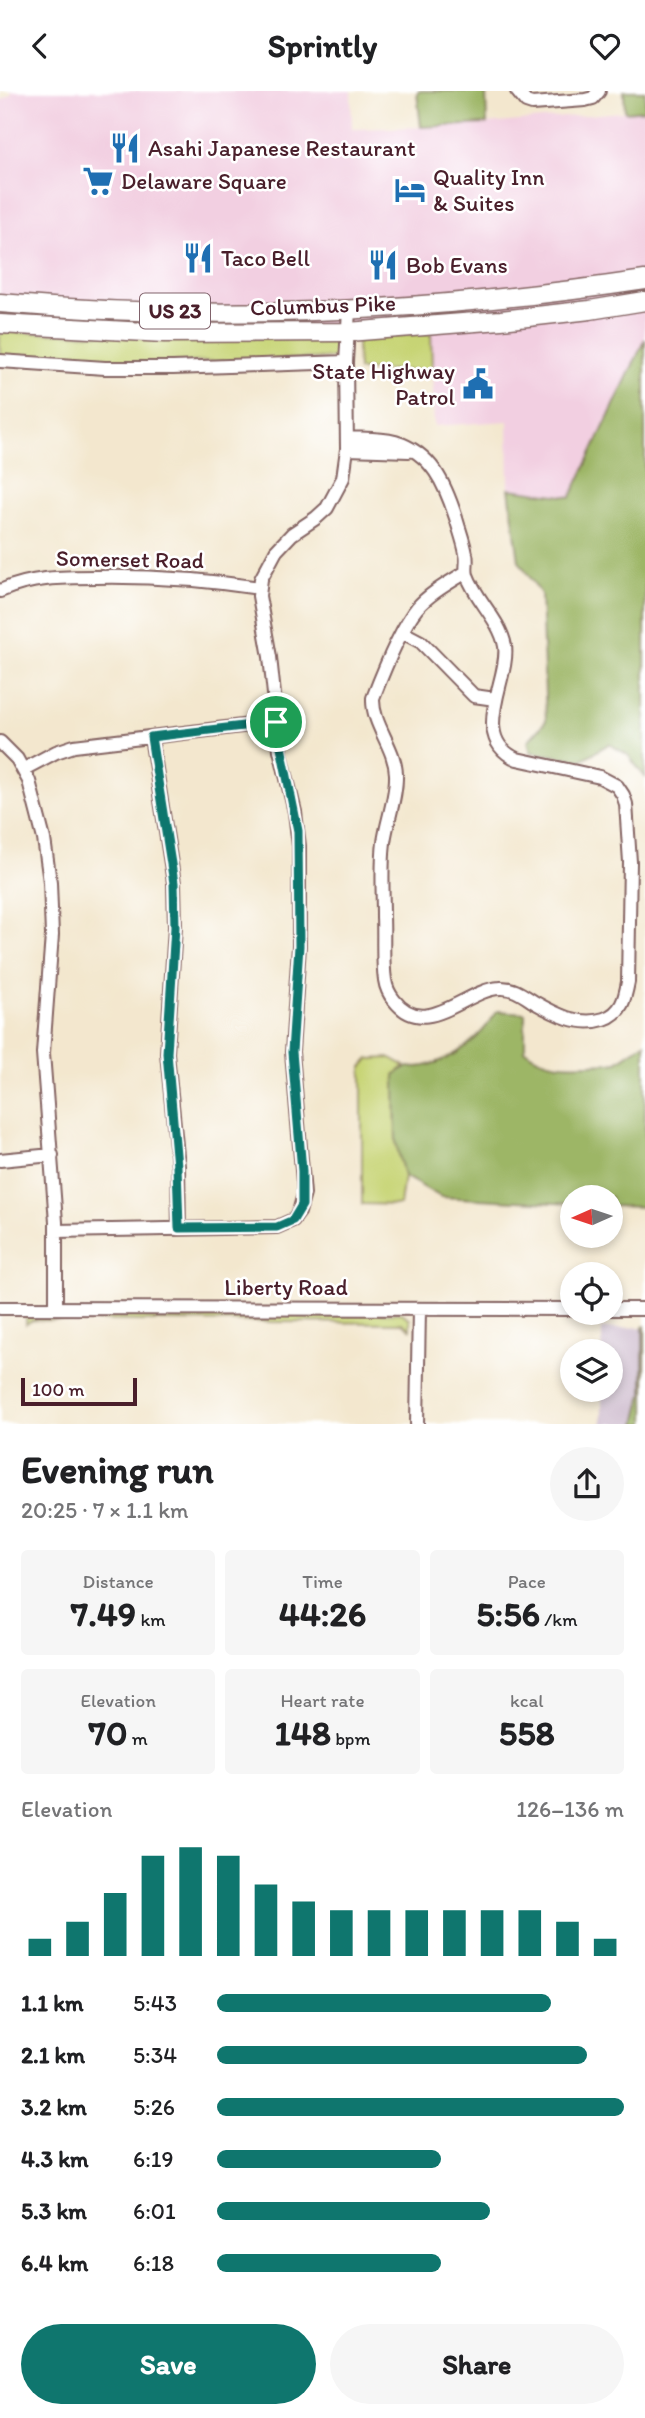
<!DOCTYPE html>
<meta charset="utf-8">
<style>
:root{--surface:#fff;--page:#f6f6f6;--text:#202124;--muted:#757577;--accent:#0f766e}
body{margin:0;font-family:Itim,sans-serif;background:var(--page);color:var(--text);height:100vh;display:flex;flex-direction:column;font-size:26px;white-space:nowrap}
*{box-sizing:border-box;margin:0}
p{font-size:23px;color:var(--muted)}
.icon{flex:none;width:38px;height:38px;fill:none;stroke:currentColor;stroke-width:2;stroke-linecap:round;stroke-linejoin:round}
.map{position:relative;height:1333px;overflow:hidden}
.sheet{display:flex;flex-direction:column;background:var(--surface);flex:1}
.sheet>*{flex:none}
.needle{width:46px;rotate:267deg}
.tools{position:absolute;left:560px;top:1094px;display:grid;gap:14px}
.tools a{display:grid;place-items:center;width:63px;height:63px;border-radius:50%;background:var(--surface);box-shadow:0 4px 10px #0003;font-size:35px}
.scale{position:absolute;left:21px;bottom:18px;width:116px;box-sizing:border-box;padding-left:7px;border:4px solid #4a1f2b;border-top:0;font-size:19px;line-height:24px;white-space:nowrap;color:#4a1f2b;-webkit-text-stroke:5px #fff;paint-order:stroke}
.pin{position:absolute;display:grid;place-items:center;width:60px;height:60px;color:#fff;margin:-30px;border:4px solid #fff;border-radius:50%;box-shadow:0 2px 7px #0007}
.round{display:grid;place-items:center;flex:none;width:74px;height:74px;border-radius:37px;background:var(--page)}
.summary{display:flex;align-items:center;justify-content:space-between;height:119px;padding:0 21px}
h1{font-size:38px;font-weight:700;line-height:52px}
.figures{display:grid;grid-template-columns:repeat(3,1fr);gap:10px;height:119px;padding:7px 21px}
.figures div{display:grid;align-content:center;border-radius:7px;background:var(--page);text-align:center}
.figures b{font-size:35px;font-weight:700}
.figures small{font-size:19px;font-weight:400}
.figures p{font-size:19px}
.chart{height:196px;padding:14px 21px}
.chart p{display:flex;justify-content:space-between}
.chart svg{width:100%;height:126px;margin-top:7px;stroke:var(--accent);stroke-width:6}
.action{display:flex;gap:14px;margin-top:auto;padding:14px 21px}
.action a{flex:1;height:80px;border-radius:42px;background:var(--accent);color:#fff;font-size:28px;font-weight:700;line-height:80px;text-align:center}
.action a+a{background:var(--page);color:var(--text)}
ul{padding:0 21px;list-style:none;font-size:23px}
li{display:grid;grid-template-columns:112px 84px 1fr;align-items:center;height:52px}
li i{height:18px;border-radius:9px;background:var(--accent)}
header{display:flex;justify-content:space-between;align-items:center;height:91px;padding:0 21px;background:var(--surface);font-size:32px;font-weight:700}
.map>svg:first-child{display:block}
.built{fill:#f2cfe1}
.industrial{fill:#cfbdcf}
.green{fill:#c7d475;stroke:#887a50;stroke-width:2}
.forest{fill:#9db666;stroke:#746a48;stroke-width:2}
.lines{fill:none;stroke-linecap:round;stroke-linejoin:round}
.minor-casing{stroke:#856564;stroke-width:16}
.highway-casing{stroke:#856564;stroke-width:21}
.minor{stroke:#fff;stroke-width:12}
.highway{stroke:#fff;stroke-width:18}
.route-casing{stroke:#fff;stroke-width:14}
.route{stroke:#0f766e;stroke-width:9}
.labels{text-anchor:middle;stroke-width:5;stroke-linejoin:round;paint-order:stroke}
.shield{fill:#fff;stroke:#80626b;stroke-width:2}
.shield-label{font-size:21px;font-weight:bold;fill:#4a1f2b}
.poi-label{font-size:23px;fill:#4a1f2b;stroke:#fff;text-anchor:start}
.street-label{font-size:23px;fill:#4a1f2b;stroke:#fff}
</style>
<header><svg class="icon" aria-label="back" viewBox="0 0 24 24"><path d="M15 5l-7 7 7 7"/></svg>Sprintly<svg class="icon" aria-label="heart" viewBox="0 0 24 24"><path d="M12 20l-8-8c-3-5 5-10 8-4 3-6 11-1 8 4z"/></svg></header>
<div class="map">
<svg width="645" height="1333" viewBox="0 0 645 1333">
<rect width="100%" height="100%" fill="#fff"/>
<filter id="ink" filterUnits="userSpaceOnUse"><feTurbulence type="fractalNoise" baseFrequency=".0143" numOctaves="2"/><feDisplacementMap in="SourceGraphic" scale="14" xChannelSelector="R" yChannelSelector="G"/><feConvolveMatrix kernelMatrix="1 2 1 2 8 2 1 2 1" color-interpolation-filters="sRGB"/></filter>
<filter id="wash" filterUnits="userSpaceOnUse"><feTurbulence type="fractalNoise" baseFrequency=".00686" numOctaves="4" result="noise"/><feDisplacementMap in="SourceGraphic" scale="28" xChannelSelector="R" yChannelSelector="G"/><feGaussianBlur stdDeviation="1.57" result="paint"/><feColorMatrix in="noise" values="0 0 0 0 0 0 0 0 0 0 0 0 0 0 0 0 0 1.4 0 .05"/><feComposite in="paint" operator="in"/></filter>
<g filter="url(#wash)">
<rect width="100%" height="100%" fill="#f3e7ce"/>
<path class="built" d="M11,0h340l1,38 112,-3 181,-16v229l-74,159 -62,-9 -1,-68 -74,5 -3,-93 -431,-1v-231l12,-7z"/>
<path class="industrial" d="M643,1236v68l-7,29h-34v-34l9,-1v-38h-9v-22z"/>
<path class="green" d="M0,241l333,7 4,4 -1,15 -181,5 -155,-6z
M431,242l1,37h-74l-1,-27 3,-5z
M391,967l14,8 -10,9 1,67 8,34 -4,29 -38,-1v-137l7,-8z
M26,1222h376l8,6v10l-8,-6 -369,-3 -7,4z"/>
<path class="forest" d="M420,0h66l1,33 -66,3 -4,-34z
M624,0h21v19l-20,2z
M645,248v438l-17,-22 -19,-11 -28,16 -50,-8 -3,-11 18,-20 -5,-127 -22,-33 -10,-72 62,8z
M497,920l28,2v37c24,20 55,14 85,13l7,-1 28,-19v164l-34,-1v-9h-39v7l-131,-7 -37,-21 -8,-34 -1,-67c13,-12 15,-6 30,-9 31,-7 57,-29 72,-55z
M645,1235v98h-9l7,-30v-67z"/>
</g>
<g filter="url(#ink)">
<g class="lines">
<g class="minor-casing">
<path id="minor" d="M517,0l9,11 6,2 53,-4 8,-2 6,-7
M0,270l105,7h68l173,-6
M347,347c15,1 33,0 48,4 37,11 50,42 61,76 3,11 8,24 10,36 2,7 -1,14 1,21 9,25 33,45 38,71 5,33 -37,92 12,113l83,18 17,9 6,9 3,9 4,58 -2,120c-3,16 -6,31 -24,37 -25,8 -49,-5 -70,-17 -11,-7 -21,-15 -34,-14 -34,1 -75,53 -106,12 -5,-6 -8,-13 -9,-20 -3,-20 -1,-42 -2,-63 0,-25 -2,-50 1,-75 3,-22 13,-46 12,-68 -1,-27 -24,-49 -23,-76 10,-26 27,-69 44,-90 13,-15 32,-25 49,-36
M347,358l62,2
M0,500c31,-14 63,-14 96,-14 56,-1 109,3 164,11
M402,541l19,10 53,54 21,3
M151,646l23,146 1,44 -8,126 11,113 1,62
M0,651l17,17 12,22 15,58 6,43 2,53 -9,118 13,169v86
M24,678l32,-17 18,-6 202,-24
M0,1069l52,-5
M56,1140l221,-4 16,-7 6,-8 5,-18 -12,-142 7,-106v-100l-4,-34 -15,-62 -10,-93 -11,-61 2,-17 15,-28 16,-17 24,-16 11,-10 16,-30 4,-29 -1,-87 3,-52
M0,1217l572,1
M611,1218h34
M417,1333l2,-115"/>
</g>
<g class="highway-casing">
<path id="highway" d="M0,212c215,19 432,9 645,-23
M0,233l164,9 184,-1 153,-12 89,-10 55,-9"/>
</g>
<use href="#minor" class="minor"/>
<use href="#highway" class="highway"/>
</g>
</g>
<g class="lines" filter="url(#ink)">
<g class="route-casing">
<path id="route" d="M276,631l22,109 1,115 -7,106 10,119v34l-9,15 -16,7 -98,1 -2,-62 -10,-113 8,-126 -1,-44 -23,-146z"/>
</g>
<use href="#route" class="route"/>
</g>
<defs>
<g id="restaurant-bare" transform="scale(2.415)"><path d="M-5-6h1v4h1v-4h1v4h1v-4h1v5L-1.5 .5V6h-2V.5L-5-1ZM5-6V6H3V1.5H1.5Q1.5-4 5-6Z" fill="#1f6fb2" stroke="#fff" stroke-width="2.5" paint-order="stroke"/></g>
<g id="supermarket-bare" transform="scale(2.415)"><path d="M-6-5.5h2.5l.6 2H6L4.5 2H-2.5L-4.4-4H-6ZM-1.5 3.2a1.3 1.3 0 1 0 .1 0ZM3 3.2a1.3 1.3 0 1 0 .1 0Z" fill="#1f6fb2" stroke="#fff" stroke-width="2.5" paint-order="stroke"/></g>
<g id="hotel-bare" transform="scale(2.415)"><path d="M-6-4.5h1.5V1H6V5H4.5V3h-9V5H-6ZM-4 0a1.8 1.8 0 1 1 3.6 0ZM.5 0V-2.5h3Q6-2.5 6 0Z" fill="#1f6fb2" stroke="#fff" stroke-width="2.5" paint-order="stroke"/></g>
<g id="civic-bare" transform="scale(2.415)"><path d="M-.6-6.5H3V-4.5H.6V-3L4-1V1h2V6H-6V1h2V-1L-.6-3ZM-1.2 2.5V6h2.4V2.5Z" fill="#1f6fb2" stroke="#fff" stroke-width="2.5" paint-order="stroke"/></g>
</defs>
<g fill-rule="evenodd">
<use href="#restaurant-bare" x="125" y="57"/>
<use href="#supermarket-bare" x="98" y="90"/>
<use href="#hotel-bare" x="410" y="99"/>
<use href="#restaurant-bare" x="198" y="167"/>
<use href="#restaurant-bare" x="383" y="174"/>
<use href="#civic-bare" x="478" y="293"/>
</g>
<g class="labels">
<rect class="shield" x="140" y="202.5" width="70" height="35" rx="5"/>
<g class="shield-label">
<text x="175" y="227">US 23</text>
</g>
<g class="poi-label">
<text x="148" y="65">Asahi Japanese Restaurant</text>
<text x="433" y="94">Quality Inn<tspan x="433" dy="26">&amp; Suites</tspan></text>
<text x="121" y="98">Delaware Square</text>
<text x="221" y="175">Taco Bell</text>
<text x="406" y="182">Bob Evans</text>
<text x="455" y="288" text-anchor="end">State Highway<tspan x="455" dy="26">Patrol</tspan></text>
</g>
<g class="street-label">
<text transform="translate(323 214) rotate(-2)" y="8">Columbus Pike</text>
<text transform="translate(130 468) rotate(1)" y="8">Somerset Road</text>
<text x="286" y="1204">Liberty Road</text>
</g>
</g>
</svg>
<div class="tools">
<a><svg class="needle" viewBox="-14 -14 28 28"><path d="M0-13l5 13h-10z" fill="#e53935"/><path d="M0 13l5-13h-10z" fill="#757577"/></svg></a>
<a><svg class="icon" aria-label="locate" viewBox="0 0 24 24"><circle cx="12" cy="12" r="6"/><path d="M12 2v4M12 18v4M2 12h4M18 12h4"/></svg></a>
<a><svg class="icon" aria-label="layers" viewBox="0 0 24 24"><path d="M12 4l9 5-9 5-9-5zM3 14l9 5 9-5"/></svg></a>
</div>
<div class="scale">100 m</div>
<div class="pin" style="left:276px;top:631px;background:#1e9e55"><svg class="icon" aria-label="arrive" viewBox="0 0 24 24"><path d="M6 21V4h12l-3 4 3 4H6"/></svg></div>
</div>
<section class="sheet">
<div class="summary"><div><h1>Evening run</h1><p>20:25 · 7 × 1.1 km</p></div><a class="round"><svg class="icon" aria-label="share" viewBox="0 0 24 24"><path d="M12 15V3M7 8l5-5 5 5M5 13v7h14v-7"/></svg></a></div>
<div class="figures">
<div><p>Distance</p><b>7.49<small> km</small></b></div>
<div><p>Time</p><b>44:26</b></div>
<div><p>Pace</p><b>5:56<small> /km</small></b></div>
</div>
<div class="figures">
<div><p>Elevation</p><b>70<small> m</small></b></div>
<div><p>Heart rate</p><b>148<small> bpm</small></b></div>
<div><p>kcal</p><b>558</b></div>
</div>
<div class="chart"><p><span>Elevation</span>126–136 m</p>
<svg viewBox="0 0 160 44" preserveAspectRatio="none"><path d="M5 44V38M15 44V32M25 44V22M35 44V9M45 44V6M55 44V9M65 44V19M75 44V25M85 44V28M95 44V28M105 44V28M115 44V28M125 44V28M135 44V28M145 44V32M155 44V38"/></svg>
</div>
<ul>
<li><b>1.1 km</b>5:43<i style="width:82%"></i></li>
<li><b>2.1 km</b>5:34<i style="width:91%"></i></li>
<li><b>3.2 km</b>5:26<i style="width:100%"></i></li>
<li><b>4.3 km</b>6:19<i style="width:55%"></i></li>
<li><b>5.3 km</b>6:01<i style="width:67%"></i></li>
<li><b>6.4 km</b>6:18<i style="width:55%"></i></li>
</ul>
<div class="action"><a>Save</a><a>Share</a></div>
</section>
